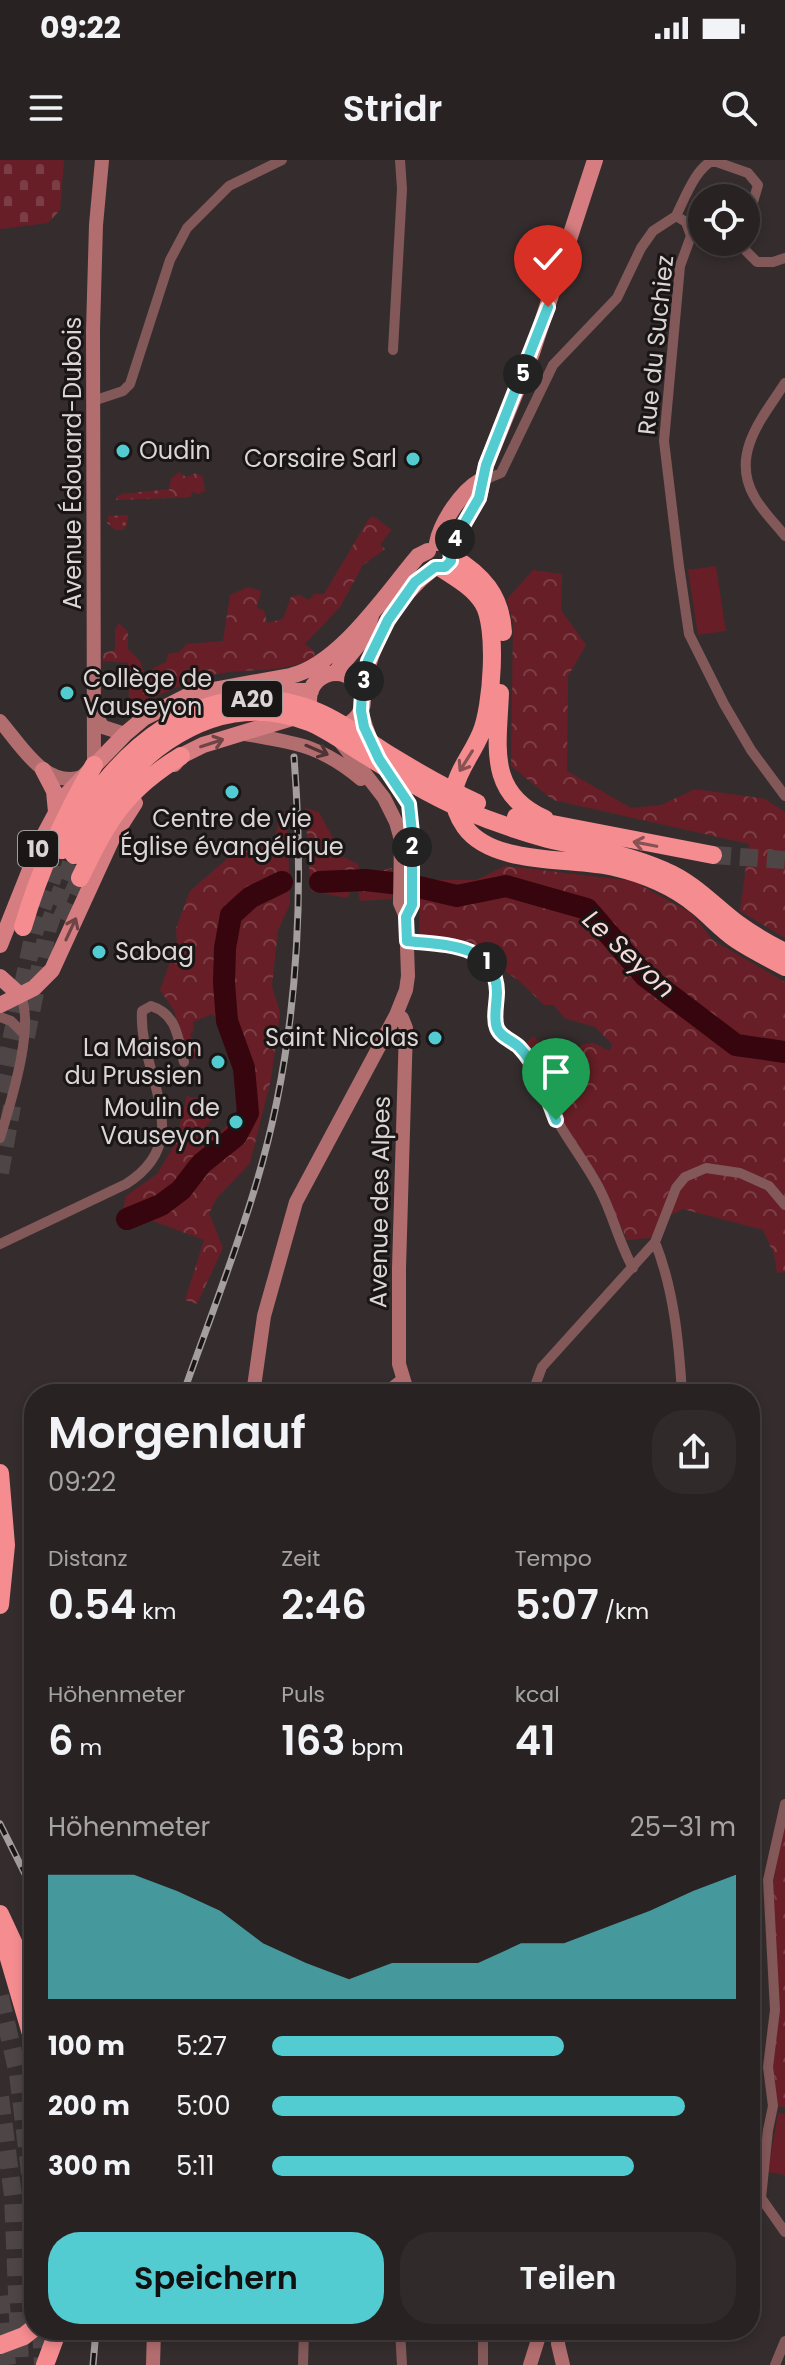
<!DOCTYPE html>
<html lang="de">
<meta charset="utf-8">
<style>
:root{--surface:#282222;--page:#302a2a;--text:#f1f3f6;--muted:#a5a4a5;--line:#443f40;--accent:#52ccd0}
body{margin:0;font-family:Poppins,sans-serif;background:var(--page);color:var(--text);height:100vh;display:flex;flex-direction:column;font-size:30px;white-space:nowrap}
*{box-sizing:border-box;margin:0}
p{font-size:26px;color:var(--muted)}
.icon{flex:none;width:44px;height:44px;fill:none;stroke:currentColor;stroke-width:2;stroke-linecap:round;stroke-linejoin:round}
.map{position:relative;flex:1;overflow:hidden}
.details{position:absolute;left:24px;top:1224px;width:736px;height:956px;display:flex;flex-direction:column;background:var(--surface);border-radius:32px;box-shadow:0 4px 12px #0003,0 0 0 2px var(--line)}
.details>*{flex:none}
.fabs{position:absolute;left:688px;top:24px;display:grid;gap:16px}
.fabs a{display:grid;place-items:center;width:72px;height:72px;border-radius:50%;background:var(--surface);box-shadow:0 4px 12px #0003,0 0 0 2px var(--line);font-size:40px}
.pin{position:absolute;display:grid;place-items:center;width:68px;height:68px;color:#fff;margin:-82px -34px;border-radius:50% 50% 50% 0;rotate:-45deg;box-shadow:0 0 8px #0007}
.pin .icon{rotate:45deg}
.km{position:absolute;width:40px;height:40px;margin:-20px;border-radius:50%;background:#222;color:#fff;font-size:22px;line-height:40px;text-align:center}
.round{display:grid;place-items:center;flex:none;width:84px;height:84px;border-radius:32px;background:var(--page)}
.overview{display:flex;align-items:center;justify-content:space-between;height:136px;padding:0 24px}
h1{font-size:44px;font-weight:600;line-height:60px}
.metrics{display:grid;grid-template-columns:repeat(3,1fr);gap:12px;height:136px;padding:8px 24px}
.metrics div{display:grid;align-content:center}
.metrics b{font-size:40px;font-weight:600}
.metrics small{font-size:22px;font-weight:400}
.metrics p{font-size:22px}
.chart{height:224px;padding:16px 24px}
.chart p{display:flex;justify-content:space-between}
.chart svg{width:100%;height:144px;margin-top:8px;fill:var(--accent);opacity:.7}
.button{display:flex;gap:16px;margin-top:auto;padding:16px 24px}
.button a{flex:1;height:92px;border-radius:32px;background:var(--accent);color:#111;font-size:32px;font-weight:600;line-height:92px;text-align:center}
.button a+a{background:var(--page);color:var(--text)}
ul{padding:0 24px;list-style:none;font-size:26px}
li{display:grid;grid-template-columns:128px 96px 1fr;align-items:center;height:60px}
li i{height:20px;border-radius:10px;background:var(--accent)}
.status{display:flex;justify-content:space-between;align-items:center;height:56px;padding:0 40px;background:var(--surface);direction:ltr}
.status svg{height:22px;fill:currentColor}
header{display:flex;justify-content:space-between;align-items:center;height:104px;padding:0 24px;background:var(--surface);font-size:36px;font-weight:600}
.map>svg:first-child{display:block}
.grass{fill:url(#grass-dots)}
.forest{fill:url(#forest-crowns)}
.cemetery{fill:url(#cemetery-stones)}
.park{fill:#671e26}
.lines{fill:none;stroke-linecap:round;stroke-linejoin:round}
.river{stroke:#37050d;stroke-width:22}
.highway-tunnel{stroke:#4e4646;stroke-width:18;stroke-dasharray:18 9;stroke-linecap:butt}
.street{stroke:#835859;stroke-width:10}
.secondary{stroke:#b26d6f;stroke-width:14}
.primary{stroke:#d57d80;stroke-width:16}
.highway{stroke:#f58c90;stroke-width:18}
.rail-casing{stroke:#a59e9e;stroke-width:7}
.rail{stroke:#1a1616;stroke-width:4;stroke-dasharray:12;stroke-linecap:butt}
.oneway{stroke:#6e4446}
.oneway2{stroke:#4f3435}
.oneway3{stroke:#885153}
.route-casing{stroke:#fff;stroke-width:16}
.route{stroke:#52ccd0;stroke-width:10}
.poi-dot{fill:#52ccd0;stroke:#1a1616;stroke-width:3}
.labels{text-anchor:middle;stroke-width:6;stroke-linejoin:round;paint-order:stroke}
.shield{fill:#1a1616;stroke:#a19c9c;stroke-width:2}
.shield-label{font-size:22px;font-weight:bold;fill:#dbd5d5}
.street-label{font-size:24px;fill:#dbd5d5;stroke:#1a1616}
.poi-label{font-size:24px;fill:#dbd5d5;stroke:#1a1616;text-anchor:end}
.water-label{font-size:26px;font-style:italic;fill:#f6d9d9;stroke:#1a1616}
</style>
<div class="status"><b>09:22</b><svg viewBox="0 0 49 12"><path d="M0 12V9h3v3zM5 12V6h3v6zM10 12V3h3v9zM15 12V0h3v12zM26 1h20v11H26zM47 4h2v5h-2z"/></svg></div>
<header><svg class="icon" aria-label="menu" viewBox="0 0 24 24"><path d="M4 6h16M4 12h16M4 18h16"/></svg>Stridr<svg class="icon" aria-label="search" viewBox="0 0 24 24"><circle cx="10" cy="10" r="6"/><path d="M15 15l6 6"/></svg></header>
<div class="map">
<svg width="785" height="2205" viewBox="0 0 785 2205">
<defs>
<pattern id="grass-dots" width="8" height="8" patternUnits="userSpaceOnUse" patternTransform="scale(2)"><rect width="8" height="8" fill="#671e26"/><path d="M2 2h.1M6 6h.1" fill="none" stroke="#7c3e45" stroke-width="1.8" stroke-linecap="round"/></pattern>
<pattern id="forest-crowns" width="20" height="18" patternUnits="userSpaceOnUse" patternTransform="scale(2)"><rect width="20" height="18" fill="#671e26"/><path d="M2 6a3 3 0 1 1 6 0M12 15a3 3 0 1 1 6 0" fill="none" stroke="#7c3e45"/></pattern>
<pattern id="cemetery-stones" width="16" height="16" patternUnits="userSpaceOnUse" patternTransform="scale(2)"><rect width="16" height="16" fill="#671e26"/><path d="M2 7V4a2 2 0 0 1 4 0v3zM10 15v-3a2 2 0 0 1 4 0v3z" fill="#7c3e45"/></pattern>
</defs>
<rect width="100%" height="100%" fill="#352d2d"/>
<path class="grass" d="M169,329l2,9 -55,2 1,-4 5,-2z
M128,355l-1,9 -4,6h-8l-9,-8h3l-1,-6z"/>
<path class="forest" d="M179,312l7,5 10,-4 7,4 2,14 -7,3 -5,-2 -3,5 -19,1 -2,-9 2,-10z
M373,356l19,14 -12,14 5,5 -22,16 -23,42 -35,37 9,7 1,6c-29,15 -55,12 -86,15 -34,4 -63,20 -94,35l-6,-7 -1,-37 -26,-2 2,-8 11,-3v-20l4,-7 9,9v17l12,12 4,12 22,-11 2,-8 11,-2 8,-8 36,-3 7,-46 18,-8 13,4 -4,17 7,2 3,13 16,-4 8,-22 9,-2 9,5 5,-6h10l44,-74z
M533,410l29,4 -1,36 25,35 -18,31 -1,95 64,37 30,-3 34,-16 70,10 20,13v126l-45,-27 9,-67 -196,-44 -42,-34 2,-143 -6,-24z
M305,648l14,4 24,45 15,7 2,12 32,-8v31l-32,2 -2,-11h-8l-2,8 -37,-7z
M287,651l3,93 -12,26 -6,56 8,27 -9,66 -21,84 -33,35 -8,15 14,35 -26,56 -12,-4 19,-60 -81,-30 3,-14 31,-22 18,-30 12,-48 13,3 13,20 -8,7 10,11c32,-26 31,-49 18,-85 -6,-16 -8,-27 -21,-38l-19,8 1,9 -4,3 9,22 -4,4 -10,-10 -11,-40 -14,-20 17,-48 -1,-14 14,-37 39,-34 45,-16 6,-25z
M505,706l128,15 58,32 23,28 71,41v290l-8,1 -3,-19 -11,-24 -80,-21 -24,12 -8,17 -24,2 -28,-63 -43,-57 -35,-71 12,-13 24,20 16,-2 8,-9 12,-2 17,8 2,-7 -17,-17 -31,-9 -10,-13h-10l-26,-25 -40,-27 -59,-11 1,-62h56z
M785,1661v286l-10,-1 -6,-39 4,-183z"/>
<path class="cemetery" d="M0,0h64l-4,50 -12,13 -48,6z"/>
<path class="park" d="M716,406l10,65 -28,4 -10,-65z
M778,1953l7,1v61l-17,-3z"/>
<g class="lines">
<path class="river" d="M320,722l45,-2 45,5 47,11 49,-10 81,23 58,67 91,69 49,7
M127,1059l34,-14 20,-15 20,-26 35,-28 12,-23 -4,-45 -17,-47 -3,-38 1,-35 6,-33 20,-18 31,-15"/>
<path class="highway-tunnel" d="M713,695l72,5
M61,759l19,-41
M26,877l22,-109 26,-73
M0,932l34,-159 28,-83
M0,1013l12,-67
M0,1836l18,78 16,131
M0,1937l13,99 7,169
M0,2136l7,69
M41,2170l2,35"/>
<path class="street" d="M714,1l34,12 10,12 -12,41
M676,56l10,6 5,14 -11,30 -16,175 15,125 10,68 35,70 27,46 34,46
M676,56c9,-18 20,-49 38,-56
M744,82l2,9 11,11h16l12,-4
M393,190l9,-161 -2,-29
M785,223c-22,34 -55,71 -31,113 8,15 21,27 31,40
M93,241l30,-10 7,-7 40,-124 17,-32 42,-42 53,-26
M482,321l19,-8 52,-108 64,-67 24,-50 12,-17 23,-15
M407,781c21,2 53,0 71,13 34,23 8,62 21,79 6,7 18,10 24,19 15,22 22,47 35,70 13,23 30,44 42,68 13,25 19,53 33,78
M0,857l11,4 13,13
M0,978c10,-33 36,-114 20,-143
M655,1082c19,48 24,101 27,152
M0,1084l126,-60c73,-46 12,-109 16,-173l9,-5c26,8 27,32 33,56
M532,1234l10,-27 113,-125 21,-54 9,-11 21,-9 34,5 29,13 16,19
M785,1644l-17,76 7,130 -7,57 5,39 -5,24 -7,68 24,34
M400,2170l2,35
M303,2205l1,-35
M483,2205v-35
M775,2205l10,-24"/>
<path class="secondary" d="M361,551l11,33
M94,553l9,14 22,7
M0,561c21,24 45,68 82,56
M245,574c51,9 75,11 116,45
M94,605l-1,-435 3,-105 6,-65
M386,610l23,34 3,29v72l-6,12
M396,855l6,3 4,10 -7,240v96l9,30
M253,1234l11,-78 32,-114 100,-187 10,-25 2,-14 -2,-59 -6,-14 1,-63 -5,-18 -12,-24 -45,-58
M386,1234l16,-13
M559,2170l-1,14 5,21
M153,2205l1,-35
M530,2205l11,-35"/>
<path class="primary" d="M437,383c4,-21 25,-52 43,-62
M450,388l29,-50 7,-33 46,-112 63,-193
M335,513l28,-34 8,-23
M309 540a27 27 0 1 1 54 0a27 27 0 1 1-54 0Z
M247,527l21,4h43
M362,532c8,-49 33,-95 73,-125
M174,604l7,-8 22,-11 89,-27
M43,610l11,21 2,21
M0,785l43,-108 22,-41 60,-62 19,-16 47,-24 99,-18c49,-11 95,-81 128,-120l10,-5
M0,817l20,18
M0,845l34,-17 18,-18 60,-131 23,-36"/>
<path class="highway" d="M452,397c30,17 49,39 51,75
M441,408c15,10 32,19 42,35 15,24 9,104 -2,130 -14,34 -43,55 -16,94 28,39 106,30 149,40 30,7 58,18 82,38 14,11 26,25 41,35 15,10 32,18 48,27
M500,533c-2,53 -14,100 45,126
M516,657l197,38
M62,690c44,-95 145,-186 256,-138 26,11 49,29 73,44 28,17 56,33 86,47
M74,695c41,-87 131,-173 235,-133 19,8 35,20 53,31 32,20 65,41 100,56 28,12 57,22 86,30 39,9 80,15 117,32 29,12 49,35 73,53 15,11 31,20 47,28
M80,718c28,-58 45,-88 101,-122
M23,767c17,-58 40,-109 71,-162
M0,1313l6,72 -6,60
M0,1754l34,73
M0,1768l34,116
M0,2185l24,-9 10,-8
M45,2205l13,-35"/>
<g class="rail-casing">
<path id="rail" d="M183,1234c25,-71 53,-141 74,-213 41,-138 48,-281 37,-424
M0,1664l34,68
M93,2205l3,-35"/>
</g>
<use href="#rail" class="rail"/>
</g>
<defs><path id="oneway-shaft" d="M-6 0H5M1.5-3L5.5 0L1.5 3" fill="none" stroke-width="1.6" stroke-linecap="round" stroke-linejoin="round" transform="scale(2)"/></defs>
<g class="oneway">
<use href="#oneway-shaft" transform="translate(212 583) rotate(-18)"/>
<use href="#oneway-shaft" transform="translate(71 769) rotate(-65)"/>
</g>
<use class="oneway2" href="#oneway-shaft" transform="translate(317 590) rotate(23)"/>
<g class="oneway3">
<use href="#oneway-shaft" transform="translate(466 601) rotate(122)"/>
<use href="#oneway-shaft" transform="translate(645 684) rotate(-169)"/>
</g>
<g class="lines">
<g class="route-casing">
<path id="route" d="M548,147l-62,158 -7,33 -29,50 1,13 -6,6h-10l-20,15 -27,38 -20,41 -6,31 -1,19 3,16 15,32 30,45 3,29v72l-6,12 1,24c36,4 89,2 90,51 0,11 -4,26 0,36 4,10 17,13 23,20 18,19 27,49 36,72"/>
</g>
<use href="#route" class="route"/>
</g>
<g class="poi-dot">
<circle cx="123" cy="291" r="8"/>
<circle cx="413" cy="299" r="8"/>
<circle cx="67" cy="533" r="8"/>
<circle cx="232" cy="632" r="8"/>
<circle cx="99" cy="792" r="8"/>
<circle cx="435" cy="878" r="8"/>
<circle cx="218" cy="902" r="8"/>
<circle cx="236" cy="962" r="8"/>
</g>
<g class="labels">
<g class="shield">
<rect x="222" y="521" width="60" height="36" rx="6"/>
<rect x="18" y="671" width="40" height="36" rx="6"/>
</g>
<g class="shield-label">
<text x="252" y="547">A20</text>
<text x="38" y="697">10</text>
</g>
<g class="street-label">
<text transform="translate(656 185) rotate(-84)" y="8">Rue du Suchiez</text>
<text transform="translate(73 303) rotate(-90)" y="8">Avenue Édouard-Dubois</text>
<text transform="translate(380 1042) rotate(-89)" y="8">Avenue des Alpes</text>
</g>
<g class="poi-label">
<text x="139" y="299" text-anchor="start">Oudin</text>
<text x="397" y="307">Corsaire Sarl</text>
<text x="83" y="527" text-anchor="start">Collège de<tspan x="83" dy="28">Vauseyon</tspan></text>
<text x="232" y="667" text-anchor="middle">Centre de vie<tspan x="232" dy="28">Église évangélique</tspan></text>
<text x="115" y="800" text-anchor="start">Sabag</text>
<text x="419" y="886">Saint Nicolas</text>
<text x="202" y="896">La Maison<tspan x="202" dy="28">du Prussien</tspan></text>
<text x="220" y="956">Moulin de<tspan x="220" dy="28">Vauseyon</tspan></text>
</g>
<g class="water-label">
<text transform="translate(629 794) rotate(43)" y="9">Le Seyon</text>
</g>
</g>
</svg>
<div class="fabs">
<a><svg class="icon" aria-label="locate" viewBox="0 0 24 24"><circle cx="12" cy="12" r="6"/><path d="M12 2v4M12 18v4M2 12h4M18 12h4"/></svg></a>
</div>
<div class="pin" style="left:556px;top:960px;background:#1e9e55"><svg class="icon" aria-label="arrive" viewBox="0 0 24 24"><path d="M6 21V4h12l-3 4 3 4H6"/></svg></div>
<div class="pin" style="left:548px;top:147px;background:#d93025"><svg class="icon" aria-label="check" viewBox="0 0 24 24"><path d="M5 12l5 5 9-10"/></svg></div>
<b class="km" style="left:487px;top:802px">1</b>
<b class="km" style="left:412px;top:687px">2</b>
<b class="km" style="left:364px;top:521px">3</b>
<b class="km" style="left:455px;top:379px">4</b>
<b class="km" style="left:523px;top:214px">5</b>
<section class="details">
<div class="overview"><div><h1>Morgenlauf</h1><p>09:22</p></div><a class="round"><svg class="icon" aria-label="share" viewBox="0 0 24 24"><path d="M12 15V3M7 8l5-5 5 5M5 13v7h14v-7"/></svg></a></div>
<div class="metrics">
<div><p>Distanz</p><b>0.54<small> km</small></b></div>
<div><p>Zeit</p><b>2:46</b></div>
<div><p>Tempo</p><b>5:07<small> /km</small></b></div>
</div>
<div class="metrics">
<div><p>Höhenmeter</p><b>6<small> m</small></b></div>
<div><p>Puls</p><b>163<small> bpm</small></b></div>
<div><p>kcal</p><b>41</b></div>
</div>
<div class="chart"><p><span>Höhenmeter</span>25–31 m</p>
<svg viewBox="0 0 160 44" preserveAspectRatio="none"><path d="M0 44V6L10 6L20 6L30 11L40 17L50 27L60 33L70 38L80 33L90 33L100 33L110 27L120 27L130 22L140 17L150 11L160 6V44z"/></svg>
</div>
<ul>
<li><b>100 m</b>5:27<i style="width:63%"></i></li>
<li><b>200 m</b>5:00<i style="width:89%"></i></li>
<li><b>300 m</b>5:11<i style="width:78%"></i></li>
</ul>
<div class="button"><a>Speichern</a><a>Teilen</a></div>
</section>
</div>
